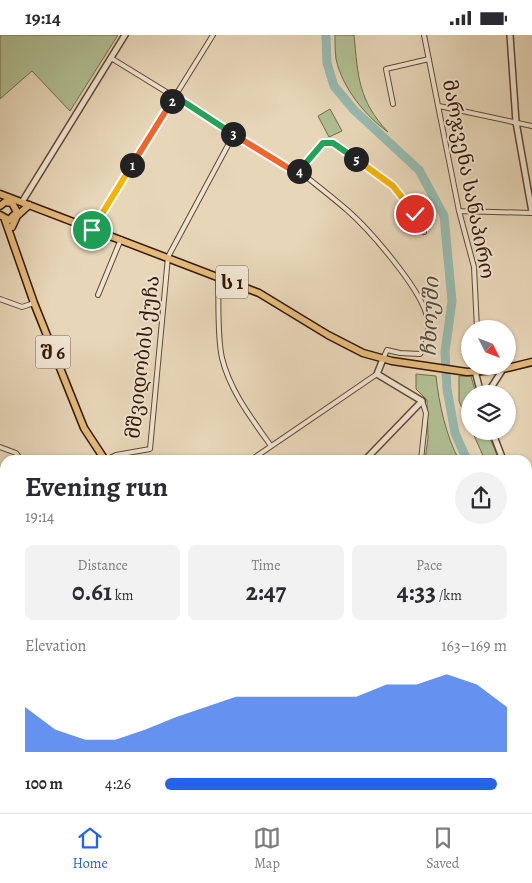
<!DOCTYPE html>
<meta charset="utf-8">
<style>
:root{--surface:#fff;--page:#f2f2f3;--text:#2b2b33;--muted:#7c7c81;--line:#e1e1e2;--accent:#2563eb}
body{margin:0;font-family:Alegreya,"Noto Serif Georgian",serif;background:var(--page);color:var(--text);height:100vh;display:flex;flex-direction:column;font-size:19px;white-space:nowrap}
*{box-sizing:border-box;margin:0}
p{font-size:16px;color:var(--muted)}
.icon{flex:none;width:28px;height:28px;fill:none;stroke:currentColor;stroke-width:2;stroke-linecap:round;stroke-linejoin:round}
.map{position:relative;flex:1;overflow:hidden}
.drawer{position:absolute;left:0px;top:420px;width:532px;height:359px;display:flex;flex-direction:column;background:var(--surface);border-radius:15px 15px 0 0;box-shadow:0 1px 4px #0004}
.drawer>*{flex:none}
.needle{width:32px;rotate:132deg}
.buttons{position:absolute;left:461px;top:285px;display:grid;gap:10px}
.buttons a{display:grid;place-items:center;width:55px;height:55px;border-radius:50%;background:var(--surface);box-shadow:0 1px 4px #0004;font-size:25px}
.pin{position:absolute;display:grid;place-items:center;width:42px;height:42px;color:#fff;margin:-21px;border:2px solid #fff;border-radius:50%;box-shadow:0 1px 5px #0007}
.km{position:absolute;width:25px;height:25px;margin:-12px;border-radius:50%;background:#222;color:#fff;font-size:14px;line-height:25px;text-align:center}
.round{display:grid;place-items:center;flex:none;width:52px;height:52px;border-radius:26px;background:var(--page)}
.overview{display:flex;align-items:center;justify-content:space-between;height:85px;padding:0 25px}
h1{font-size:28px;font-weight:700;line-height:38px}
.figures{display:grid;grid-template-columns:repeat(3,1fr);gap:8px;height:85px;padding:5px 25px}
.figures div{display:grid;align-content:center;border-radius:8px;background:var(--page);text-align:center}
.figures b{font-size:25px;font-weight:700}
.figures small{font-size:14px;font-weight:400}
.figures p{font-size:14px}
.chart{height:140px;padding:10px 25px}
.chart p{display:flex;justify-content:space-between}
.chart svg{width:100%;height:90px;margin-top:5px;fill:var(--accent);opacity:.7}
ul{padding:0 25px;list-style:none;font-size:16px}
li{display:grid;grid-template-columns:80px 60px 1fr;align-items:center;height:38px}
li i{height:12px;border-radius:6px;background:var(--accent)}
.status{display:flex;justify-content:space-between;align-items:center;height:35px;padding:0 25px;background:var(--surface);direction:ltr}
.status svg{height:14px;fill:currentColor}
.menu{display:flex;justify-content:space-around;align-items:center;height:70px;border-top:1px solid var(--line);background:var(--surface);font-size:14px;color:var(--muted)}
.menu a{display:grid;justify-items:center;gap:2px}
.menu .selected{color:var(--accent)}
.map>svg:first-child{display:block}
.green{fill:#b0bf93;stroke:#736c4c}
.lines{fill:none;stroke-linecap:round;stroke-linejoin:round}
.river{stroke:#97b9ae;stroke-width:9}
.minor-casing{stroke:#624831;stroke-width:6}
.tertiary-casing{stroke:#624831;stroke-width:8}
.primary-casing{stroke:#361804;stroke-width:9}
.trunk-casing{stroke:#361804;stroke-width:9}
.minor{stroke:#efe4d1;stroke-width:4}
.tertiary{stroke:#efe4d1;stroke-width:5}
.primary{stroke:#e4bb7c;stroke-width:6}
.trunk{stroke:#e4bb7c;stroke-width:6}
.split-1-casing{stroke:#fff;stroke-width:10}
.split-2-casing{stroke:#fff;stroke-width:10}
.split-3-casing{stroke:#fff;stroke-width:10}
.split-4-casing{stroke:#fff;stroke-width:10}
.split-5-casing{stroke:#fff;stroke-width:10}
.split-6-casing{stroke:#fff;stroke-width:10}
.split-1{stroke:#f5b400;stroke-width:6}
.split-2{stroke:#f0652b;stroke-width:6}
.split-3{stroke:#22a559;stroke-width:6}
.split-4{stroke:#f0652b;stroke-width:6}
.split-5{stroke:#22a559;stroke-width:6}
.split-6{stroke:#f5b400;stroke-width:6}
.labels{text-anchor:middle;stroke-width:4;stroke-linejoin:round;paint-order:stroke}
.shield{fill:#efe4d1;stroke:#6e5542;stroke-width:1}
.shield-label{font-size:19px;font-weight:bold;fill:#361804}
.street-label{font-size:20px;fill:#361804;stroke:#efe4d1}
.water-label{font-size:21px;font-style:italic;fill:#534837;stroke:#efe4d1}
</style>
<div class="status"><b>19:14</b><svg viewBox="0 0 49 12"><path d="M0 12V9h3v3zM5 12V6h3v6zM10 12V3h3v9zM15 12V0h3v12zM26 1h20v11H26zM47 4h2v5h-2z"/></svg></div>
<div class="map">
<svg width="532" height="778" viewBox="0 0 532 778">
<rect width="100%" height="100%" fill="#e7d6b8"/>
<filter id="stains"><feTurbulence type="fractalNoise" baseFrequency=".004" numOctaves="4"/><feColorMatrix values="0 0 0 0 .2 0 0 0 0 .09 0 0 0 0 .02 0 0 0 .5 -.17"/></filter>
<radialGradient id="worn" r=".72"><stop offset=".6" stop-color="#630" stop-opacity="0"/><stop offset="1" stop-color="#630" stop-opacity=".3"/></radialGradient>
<path class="green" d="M0,0h118l-48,76 -38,-40 -32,28z
M335,0h19c4,41 4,65 34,97 -23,-16 -46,-45 -52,-73 -1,-8 -1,-16 -1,-24z
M330,74l12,22 -13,6 -11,-21z
M416,339l20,2c3,28 10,60 23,84h-34l3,-22 -1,-38 -11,-11z
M459,341h12l5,18h-6v33l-11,-26z
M472,396h15l12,29h-14z
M408,774h92v4h-93z"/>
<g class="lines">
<path class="river" d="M326,0l1,28 7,23 20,24 65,60 25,46 8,85 -7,51 2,37 8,44 12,27
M528,540l3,26 -3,13
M528,737l4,6"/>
<g class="minor-casing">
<path id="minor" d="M424,0l35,176 15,56 3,62
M111,23l179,110 9,3c16,13 32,25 48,39 23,20 70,75 79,103 4,12 2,32 -6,41l-20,-1 -13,-3 -4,9
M393,69l-7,-35 43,-10
M439,71l93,20
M299,136l24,-29 10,1 60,43 22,28 9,18
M459,176l73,2
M92,195l121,-195
M218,242c1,24 -1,59 4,81 8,33 30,61 49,88
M98,260l23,-56
M0,264l22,8 12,-4
M0,412l16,6 5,7
M106,425l10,-5 34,-6 18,-192 66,-123
M251,425l126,-86
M421,425l5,-47 -4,-12
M0,586l5,9
M0,699l5,-7
M66,774l1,4
M126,774v4
M41,778l3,-4"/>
</g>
<g class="tertiary-casing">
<path id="tertiary" d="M510,0l6,87 16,90
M22,167l103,-167
M475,336l6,23
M487,359l16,-25
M492,396l11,29
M365,425l57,-59 -45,-27 6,-15
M528,484l4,11
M0,569l5,-3"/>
</g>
<g class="primary-casing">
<path id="primary" d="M0,171l5,-4 7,1 5,9 -8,8 -9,-5
M5,185l29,83 50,125 21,32
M12,192l5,-11 12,-11
M182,774l1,4"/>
</g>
<g class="trunk-casing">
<path id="trunk" d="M0,159l259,99 69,42 35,18 29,8 75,11 32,-2 33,-8"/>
</g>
<use href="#minor" class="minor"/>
<use href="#tertiary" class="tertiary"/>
<use href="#primary" class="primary"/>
<use href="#trunk" class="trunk"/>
</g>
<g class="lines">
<g class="split-1-casing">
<path id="split-1" d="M92,195l40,-65"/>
</g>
<g class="split-2-casing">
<path id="split-2" d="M132,130l40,-64"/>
</g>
<g class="split-3-casing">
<path id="split-3" d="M172,66l3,-5 58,38"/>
</g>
<g class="split-4-casing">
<path id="split-4" d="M233,99l57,35 9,2"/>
</g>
<g class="split-5-casing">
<path id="split-5" d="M299,136l24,-28h10l23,16"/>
</g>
<g class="split-6-casing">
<path id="split-6" d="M356,124l37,27 22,28"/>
</g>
<use href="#split-1" class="split-1"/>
<use href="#split-2" class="split-2"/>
<use href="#split-3" class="split-3"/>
<use href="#split-4" class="split-4"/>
<use href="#split-5" class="split-5"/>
<use href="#split-6" class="split-6"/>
</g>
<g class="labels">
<g class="shield">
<rect x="216" y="230.5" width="32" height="33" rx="4"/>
<rect x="35.5" y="300.5" width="35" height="33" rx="4"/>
</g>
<g class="shield-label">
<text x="232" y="254">ს 1</text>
<text x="53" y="324">შ 6</text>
</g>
<g class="street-label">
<text transform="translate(469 144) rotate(79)" y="7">მარჯვენა სანაპირო</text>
<text transform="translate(142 322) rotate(-83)" y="7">მშვიდობის ქუჩა</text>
</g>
<g class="water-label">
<text transform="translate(430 282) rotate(-88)" y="7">ჩხოუში</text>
</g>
</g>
<rect width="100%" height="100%" filter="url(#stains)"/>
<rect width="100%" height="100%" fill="url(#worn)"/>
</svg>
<div class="buttons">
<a><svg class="needle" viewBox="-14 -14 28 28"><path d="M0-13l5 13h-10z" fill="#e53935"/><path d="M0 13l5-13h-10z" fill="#7c7c81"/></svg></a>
<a><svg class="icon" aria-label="layers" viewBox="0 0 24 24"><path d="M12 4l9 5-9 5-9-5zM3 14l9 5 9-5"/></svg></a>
</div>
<div class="pin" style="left:92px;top:195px;background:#1e9e55"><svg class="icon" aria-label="arrive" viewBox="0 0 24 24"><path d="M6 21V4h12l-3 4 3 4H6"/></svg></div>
<div class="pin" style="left:415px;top:179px;background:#d93025"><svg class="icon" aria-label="check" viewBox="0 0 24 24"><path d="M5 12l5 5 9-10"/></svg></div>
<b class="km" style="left:132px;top:130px">1</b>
<b class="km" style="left:172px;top:66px">2</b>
<b class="km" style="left:233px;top:99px">3</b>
<b class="km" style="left:299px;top:136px">4</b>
<b class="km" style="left:356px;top:124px">5</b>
<section class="drawer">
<div class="overview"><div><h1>Evening run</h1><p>19:14</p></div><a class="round"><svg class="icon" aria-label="share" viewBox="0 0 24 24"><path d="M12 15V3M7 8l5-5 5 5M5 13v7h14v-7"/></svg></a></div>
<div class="figures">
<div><p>Distance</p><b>0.61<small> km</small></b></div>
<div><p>Time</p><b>2:47</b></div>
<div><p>Pace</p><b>4:33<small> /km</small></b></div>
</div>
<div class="chart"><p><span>Elevation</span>163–169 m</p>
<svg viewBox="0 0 160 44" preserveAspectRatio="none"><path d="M0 44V22L10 33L20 38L30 38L40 33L50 27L60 22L70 17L80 17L90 17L100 17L110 17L120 11L130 11L140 6L150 11L160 22V44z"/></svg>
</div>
<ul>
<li><b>100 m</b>4:26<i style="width:97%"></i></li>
</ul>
</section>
</div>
<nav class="menu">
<a class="selected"><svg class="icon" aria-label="home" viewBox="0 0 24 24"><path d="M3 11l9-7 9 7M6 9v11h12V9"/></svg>Home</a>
<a><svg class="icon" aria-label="map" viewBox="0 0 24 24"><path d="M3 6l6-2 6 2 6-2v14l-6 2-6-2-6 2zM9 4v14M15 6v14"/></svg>Map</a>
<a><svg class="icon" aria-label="saved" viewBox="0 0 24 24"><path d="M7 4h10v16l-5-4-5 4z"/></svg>Saved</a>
</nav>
